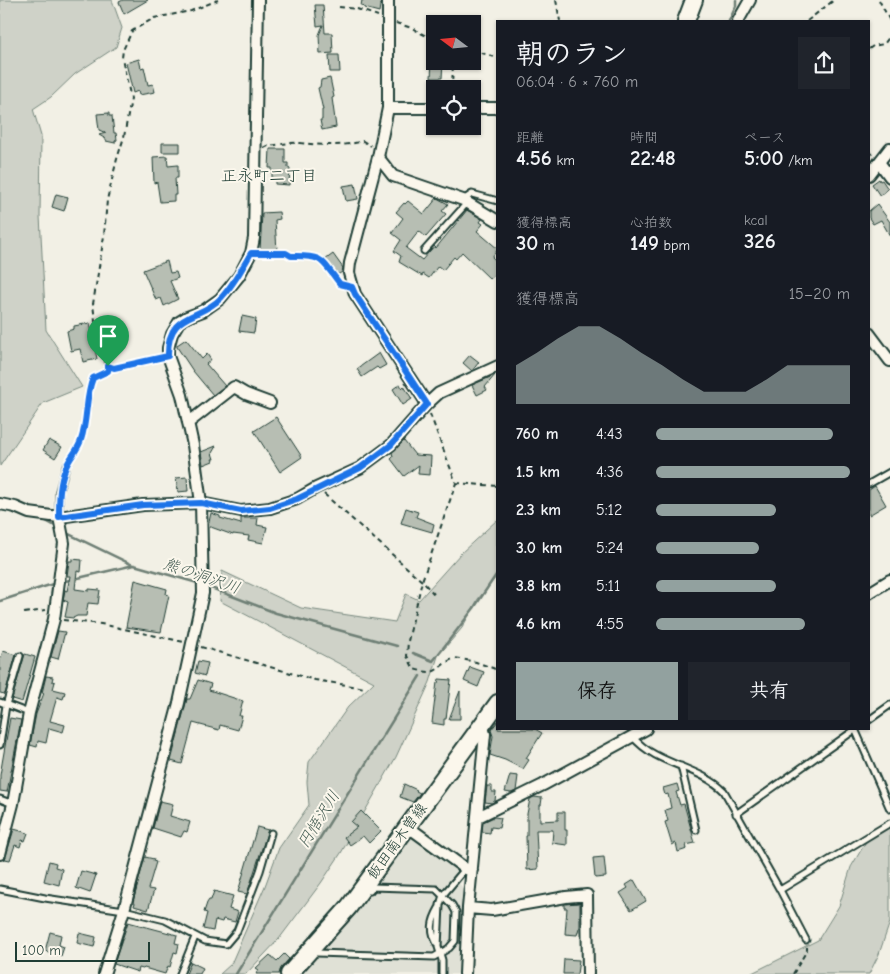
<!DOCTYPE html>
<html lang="ja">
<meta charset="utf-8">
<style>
:root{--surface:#171b24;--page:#20242c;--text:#f1f3f6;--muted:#9ea1a6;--accent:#92a19f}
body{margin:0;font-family:"Comic Neue","Klee One",sans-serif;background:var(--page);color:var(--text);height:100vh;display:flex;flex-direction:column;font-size:19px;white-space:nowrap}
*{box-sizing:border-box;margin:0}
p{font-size:16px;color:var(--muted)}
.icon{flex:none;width:28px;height:28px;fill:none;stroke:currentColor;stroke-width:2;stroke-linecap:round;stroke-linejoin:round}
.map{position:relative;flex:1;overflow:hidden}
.side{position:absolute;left:496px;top:20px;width:374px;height:710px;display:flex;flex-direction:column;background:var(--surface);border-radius:0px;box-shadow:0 1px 4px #0004}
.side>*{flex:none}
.needle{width:32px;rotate:286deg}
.buttons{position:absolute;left:426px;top:15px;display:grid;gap:10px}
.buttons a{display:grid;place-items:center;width:55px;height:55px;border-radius:0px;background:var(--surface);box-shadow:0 1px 4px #0004;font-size:25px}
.scale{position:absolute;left:15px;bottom:12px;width:135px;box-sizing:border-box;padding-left:5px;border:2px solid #1f3d34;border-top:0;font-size:14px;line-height:18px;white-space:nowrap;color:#1f3d34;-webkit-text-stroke:4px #fbf7ec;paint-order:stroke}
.pin{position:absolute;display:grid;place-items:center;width:42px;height:42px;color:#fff;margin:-51px -21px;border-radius:50% 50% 50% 0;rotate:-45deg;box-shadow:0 0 5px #0007}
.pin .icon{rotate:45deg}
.round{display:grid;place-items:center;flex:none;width:52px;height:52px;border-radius:0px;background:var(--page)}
.head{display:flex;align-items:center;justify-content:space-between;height:85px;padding:0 20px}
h1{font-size:28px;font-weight:800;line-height:38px}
.stats{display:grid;grid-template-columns:repeat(3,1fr);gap:8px;height:85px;padding:5px 20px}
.stats div{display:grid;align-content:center}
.stats b{font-size:21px;font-weight:800}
.stats small{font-size:14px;font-weight:400}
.stats p{font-size:14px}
.chart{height:140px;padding:10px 20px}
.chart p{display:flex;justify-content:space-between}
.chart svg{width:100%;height:90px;margin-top:5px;fill:var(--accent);opacity:.7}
.primary-button{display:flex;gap:10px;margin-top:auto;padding:10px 20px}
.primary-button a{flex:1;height:58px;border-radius:0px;background:var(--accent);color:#111;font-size:20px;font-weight:800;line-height:58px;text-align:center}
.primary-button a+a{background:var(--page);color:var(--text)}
ul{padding:0 20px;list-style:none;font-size:16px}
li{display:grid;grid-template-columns:80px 60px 1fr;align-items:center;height:38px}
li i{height:12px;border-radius:6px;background:var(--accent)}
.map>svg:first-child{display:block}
.built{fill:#e0e1d6}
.green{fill:#cfd2c8;stroke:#77887e}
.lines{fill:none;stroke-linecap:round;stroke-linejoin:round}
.stream{stroke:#6e7f75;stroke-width:2.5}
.building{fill:#b7beb3;stroke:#1f3d34}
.lane-casing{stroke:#1f3d34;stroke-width:9}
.street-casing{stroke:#1f3d34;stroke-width:14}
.primary-casing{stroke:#1f3d34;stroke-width:20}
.path{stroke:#1f3d34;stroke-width:2;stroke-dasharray:5 4;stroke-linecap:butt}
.lane{stroke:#fbf7ec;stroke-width:5}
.street{stroke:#fbf7ec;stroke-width:10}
.primary{stroke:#fbf7ec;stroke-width:16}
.route-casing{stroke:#fff;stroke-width:10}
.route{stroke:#1a73e8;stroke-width:6}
.labels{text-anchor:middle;stroke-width:4;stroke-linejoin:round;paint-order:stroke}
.street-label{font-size:15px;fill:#1f3d34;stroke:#fbf7ec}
.neighbourhood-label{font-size:16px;fill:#1f3d34;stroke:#fbf7ec}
.water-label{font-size:16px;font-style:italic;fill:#465e55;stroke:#fbf7ec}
</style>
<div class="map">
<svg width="890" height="974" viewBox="0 0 890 974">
<rect width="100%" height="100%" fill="#f2f0e5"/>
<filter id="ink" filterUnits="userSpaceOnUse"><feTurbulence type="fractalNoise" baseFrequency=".02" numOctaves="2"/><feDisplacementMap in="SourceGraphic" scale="10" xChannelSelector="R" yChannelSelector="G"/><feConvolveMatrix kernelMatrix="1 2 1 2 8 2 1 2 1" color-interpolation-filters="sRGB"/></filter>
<g filter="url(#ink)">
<path class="built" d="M409,834l44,28 6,22 6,5 -4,85h-166z"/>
<path class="green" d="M0,0h112l10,28 -6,19 -41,27 -24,23 -18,12 8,27 -1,80 6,114 36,57 -39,16 -43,63z
M497,520v56l-19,23 -16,29 -24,28 -8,26 -34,75 -55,96 -20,30 -42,56 -33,35h-26l11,-10 34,-78 14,-38 30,-43 -2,-23 2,-20 39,-55 26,-25 -154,-81 2,-30 79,37 94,14 11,-28 13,6 42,-47z
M890,822v100l-11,32 -10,20h-119l68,-34 21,-34 12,-39 22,-37z"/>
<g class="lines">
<path class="stream" d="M729,21l7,-15v-6
M44,520l11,6
M69,534l64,31
M61,582l73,-17 67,19
M206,586l70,27 121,33
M0,601l56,-18
M413,653l20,8 41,-53 24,-36
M236,974l184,-298"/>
</g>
<path class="building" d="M123,0h25l-24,14 -5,-12z
M362,0h19l-2,12 -15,-4v-1l-3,-1z
M315,5h8l2,28h7l1,20 -13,1 -1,-19 4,-10 -6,1z
M329,55h10l1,17h-10z
M139,59l2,9 3,-1 4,18 5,-1 2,8 -16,3 -1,-4 -5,2 -7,-30z
M432,61h11l-1,17h-11z
M330,78l4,19 -2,1 4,29 -14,3 -2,-10h2v-10h1l-5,-22 2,-1 1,-7z
M109,113v3h3l2,17h2l1,7 -2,1v2l-9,-2v-2l-7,-4 7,-2 -7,-3 -2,-16z
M162,143h18v9h-18z
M270,149h15v14h3v5h2l-1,17 -14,-1v-4h-3v-12h-3z
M167,156l1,10 10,-1v13h-3l1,17h-2v6l-14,1 -3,-20 -3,1 -1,-26z
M879,179l1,2 2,-1 6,9 -8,7 -8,-12z
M355,184l3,15 -12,2 -3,-15z
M56,194l12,3 -4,14 -12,-4z
M437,198l11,6 -6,7 4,3 -20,23 -7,-6 -13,17 16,12 12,-14 2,2 31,-38 15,9 -2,3 3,2 -6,7 21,18 -6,8 6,6v9l-8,7 -28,-27 -6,7 -2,-2 -11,13 -5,-4 -9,12 -6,-4 -1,2 -23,-14 2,-6 -7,-5 7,-11 -9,-7 11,-15 -7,-6 8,-9 1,1 3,-3 16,13z
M877,204l13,18v14l-9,-16 -8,4 -4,-6v-7z
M279,212l1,7 -5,1 2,31h-17l2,-38z
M333,254l10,14 -1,4 -3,2 -5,-1 -9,-13z
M167,261l3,12 6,-1 2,6 -8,3 8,18 -14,7 -3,-8 -5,2 -13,-30z
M242,316l14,3 -2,14 -15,-2z
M90,323l7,36 -14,3 -3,-13 -9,2 -4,-20 7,-2v-3z
M186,339l16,20 5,-5 4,6 -5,4 19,22 -12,9 -20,-24 -16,-24v-2z
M379,353l7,12 -7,4 -2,-2 -15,10 -5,-8z
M470,355l9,7 -7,9 -9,-8z
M495,375l-10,12 2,3 -10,5 -5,-10z
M400,384l2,4 2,-2 8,13 -9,6 -10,-16z
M276,417l26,40 -22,15 -26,-41z
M49,440l13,7 -7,11 -12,-8z
M404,441l11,14 16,1 -1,19 -12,-1 1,-9 -15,11 -13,-17 2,-2 -1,-5z
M216,446l-4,7 2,6h-2l1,2 -10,4 -2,-13z
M187,477l1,14 -10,1 -2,-14z
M875,486l11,19 -17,10v-25z
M406,508l12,4 -2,5 18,7 -2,8 -31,-9z
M211,513l9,3v2l21,6v-6h17l-1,7 10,2 -4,16 -15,-3 1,-4 -16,-2v1l-25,-9z
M72,559l10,1 -1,12 -4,-1 -2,18 14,2v-2l11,1 -2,14 -10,-1 -2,13h-9l-4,2 -8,-1 3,-15 -5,-2 2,-10 2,1 3,-15h-3l2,-15h3z
M135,580l32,9 -1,5 3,1 -8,37 -35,-5z
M58,631l7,1 -7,27 -7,-2z
M3,651l13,4 -11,39 -5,-1v-33z
M25,654l10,3 -13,45 -10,-3z
M198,661l10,2 -3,13 -10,-3z
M470,667l14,5 -6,15 -14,-6z
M46,676l7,1 -1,4 3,1 -2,7 12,3 -2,7 -6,-2 -7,24 15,4 -2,7 -14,-4 -3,15 -8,-2 -1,6 -7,-2 6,-31 8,-21h-2z
M439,679l12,1 -5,39h-2v6l-12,-2 5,-41 1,1z
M198,680l13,4 -2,6 34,11 -4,15h3l-4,14 -18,-5 -1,5 -26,-7 -11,41 -11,-3 16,-62h3z
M460,691v28h-11z
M10,718l11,2 -14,72 -7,-1v-16z
M498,721v8h37l7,4 -14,22 -2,3 3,2 -6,9 -18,-9 -15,-5 3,-19 -2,-6z
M510,775l8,1 -2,15 -5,2 -6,-1z
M404,784l13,6 -1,1 4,2 -7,9 -13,-5z
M677,784l2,7 -3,1 4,13 4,-1 11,39 -9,2 1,4 -9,3 -2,-9 -4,2 -7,-23 3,-1 -3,-11 6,-2 -3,-14 -3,1 -2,-7z
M487,786h5v6h4l-1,9 -3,2 -7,-1z
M534,797l8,1 -1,7h-1v16l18,-1v-8h7v18h2v15l-15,-2 1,-13h-17l2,39 -11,1 -1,-34h1v-22l3,-15z
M160,801l13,3 -3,12 20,6 -3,10 -3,-1 -3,6 -28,-9z
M361,811l20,20 -12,12 -6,-7 -13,9 -6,-8 13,-10 -6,-5z
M494,817l7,1 -2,10 -8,-1 -1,6 -8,-1 1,-10z
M257,827l11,3 -21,64 -9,-2z
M14,829l14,4 -3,8 -3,-1 -2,7 -5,-2 -5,15 -5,-1z
M145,857l9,2 -1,2 3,1 -8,27 6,1 -6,20 -14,-4 1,-3 -2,-1z
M604,857l2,20 -11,1 -2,-20z
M49,861l7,2 -1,4 7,2 -3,16 -15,-4z
M81,871l15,4 -6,18 -14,-5z
M634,880l12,21 -15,9 -11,-17 8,-5 -2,-3z
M214,891l19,5 -4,13 9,3 -3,10 -12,-3 -1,3 -7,-2 -2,11 -10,-2 4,-16 -3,-1 3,-9 2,-3h2z
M580,903v25h-1l-2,7 -12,-1 2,-26h-3v-4z
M128,922l49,13 -2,8 4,1 -2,9 -3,-1 -4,15 -2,-1 -3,8 -21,-6 -1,1 -4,-1 -1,4 -24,-8z
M50,932l11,3 -2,10 5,2 -3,9 -16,-5z
M79,933l17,4 -2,10 -17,-4z
M284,954l5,5 -8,9 -2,6h-23l3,-4 -3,-2 14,-13 7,6z
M564,959l15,1 -2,14h-14z
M191,962l12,6 -3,6h-14z"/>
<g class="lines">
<g class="lane-casing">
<path id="lane" d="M463,200l9,-6 26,7
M424,251l43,-48
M869,484l21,-12
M59,517v-26l7,-25
M0,702l29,11
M869,720l21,-15
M855,729l35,80
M633,737c23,28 66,29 91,54l56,99 110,-67
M0,745l6,-40 14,-49
M681,766l15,64
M0,799l13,5
M736,814l120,-85
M0,889l45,9 79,12 41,10 40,21 21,3 11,-13 23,-60 11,-38
M780,890l26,50
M437,944c-7,-14 -6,-22 2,-36
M317,953l117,4 15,-9 6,-7 1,-29 -4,-7 -16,-16 -63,-2 -3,4
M180,974l15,-37
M442,974v-14l-4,-13 2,-42 3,-10 22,-26"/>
</g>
<g class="street-casing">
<path id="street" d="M388,0v108l-10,49 -28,106 -1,10 6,21 72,110
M738,21l12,-21
M388,108h47
M472,108h26
M378,157l15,19 70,24 35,21
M879,162l11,15
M869,175l21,-27
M869,333l21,28
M188,423l46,-36 12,7 24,9
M0,504l15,3 14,6 30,4 84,-12 58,-2 40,8 29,-3 27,-9 19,-11 44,-20 31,-23 36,-41 12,-11 59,-27
M869,593l21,-13
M478,817l65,-32 103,-56
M407,826l59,43 6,1
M0,854l13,-50 16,-91 25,-94 10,-76 -5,-26
M468,908l24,2 74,-13 21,-2 1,79
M104,974l20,-64 55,-207 24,-110 -2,-90 -8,-58 -11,-50 -14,-39v-8l4,-14 7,-12 8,-5 16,-6 17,-12 19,-23 12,-23 3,-15 4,-238
M465,974l3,-66 17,-174 -3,-10"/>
</g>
<g class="primary-casing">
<path id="primary" d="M686,21l8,-21
M289,974l59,-66 150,-205"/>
</g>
<path class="path" d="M556,0l4,21
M879,0l11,21
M339,7l18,2 21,7
M807,21l27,-21
M396,23l16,5 23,13
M869,49l4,-3 11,-2 6,-8
M472,50l26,8
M452,89l1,-28
M264,148l4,-2c10,-1 22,-4 32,-3 20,2 44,4 63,-2l8,5
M869,151l3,4
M259,253h27l5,4c33,-3 30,3 49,27l2,1
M107,366l8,2 44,-10
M430,414l26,69 -34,98 -14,60 -1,15 7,13c27,8 19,-2 41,-11l21,4 22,8
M70,460c10,-15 15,-32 17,-50 2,-11 2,-21 6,-32l15,-7 -11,-33 -4,-34 11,-68 3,-36 10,-41 7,-22 7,-38 -9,-41 1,-8 9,-19 22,-13 37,-7 27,-11
M456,483l42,3
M324,494l98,87 12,13
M24,613l22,-3
M63,620l38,4 83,18
M201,647l114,33 50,8
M793,974l14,-24v-3"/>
<use href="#lane" class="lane"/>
<use href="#street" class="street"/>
<use href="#primary" class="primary"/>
</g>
</g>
<g class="lines" filter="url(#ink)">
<g class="route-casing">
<path id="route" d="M251,253h35l5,3c33,-1 30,4 49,28l12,3 3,7 72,110 -36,41 -31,23 -63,31 -27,9 -29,3 -40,-8 -58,2 -84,12c0,-17 0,-34 7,-50 4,-10 12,-17 15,-27 7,-20 4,-43 12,-62l15,-7v-5l6,2 54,-12c-1,-45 31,-35 53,-58 12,-13 21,-29 30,-45z"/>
</g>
<use href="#route" class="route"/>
</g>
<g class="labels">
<g class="street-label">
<text transform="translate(397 841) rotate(-54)" y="5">飯田南木曽線</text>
</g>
<g class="neighbourhood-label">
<text x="269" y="181">正永町二丁目</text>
</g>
<g class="water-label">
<text transform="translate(202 575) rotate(19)" y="6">熊の洞沢川</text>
<text transform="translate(318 819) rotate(-58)" y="6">円悟沢川</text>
</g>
</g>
</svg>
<div class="buttons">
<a><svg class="needle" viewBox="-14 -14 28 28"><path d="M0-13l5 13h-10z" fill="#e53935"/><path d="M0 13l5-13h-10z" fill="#9ea1a6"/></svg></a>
<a><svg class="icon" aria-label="locate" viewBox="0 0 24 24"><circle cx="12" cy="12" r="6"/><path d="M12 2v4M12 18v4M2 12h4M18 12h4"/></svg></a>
</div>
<div class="scale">100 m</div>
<div class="pin" style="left:108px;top:366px;background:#1e9e55"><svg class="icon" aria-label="arrive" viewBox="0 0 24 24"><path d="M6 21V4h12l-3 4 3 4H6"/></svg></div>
<section class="side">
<div class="head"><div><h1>朝のラン</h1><p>06:04 · 6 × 760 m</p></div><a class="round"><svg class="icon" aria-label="share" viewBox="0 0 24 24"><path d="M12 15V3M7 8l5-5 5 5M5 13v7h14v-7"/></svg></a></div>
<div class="stats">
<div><p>距離</p><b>4.56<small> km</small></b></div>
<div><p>時間</p><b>22:48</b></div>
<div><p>ペース</p><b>5:00<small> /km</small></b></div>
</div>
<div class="stats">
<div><p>獲得標高</p><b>30<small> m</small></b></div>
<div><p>心拍数</p><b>149<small> bpm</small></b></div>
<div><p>kcal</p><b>326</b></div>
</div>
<div class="chart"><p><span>獲得標高</span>15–20 m</p>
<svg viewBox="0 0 160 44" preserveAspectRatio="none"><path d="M0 44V25L10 19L20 12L30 6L40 6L50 12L60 19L70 25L80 32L90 38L100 38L110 38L120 32L130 25L140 25L150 25L160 25V44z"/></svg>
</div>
<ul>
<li><b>760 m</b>4:43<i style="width:91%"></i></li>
<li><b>1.5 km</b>4:36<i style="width:100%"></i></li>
<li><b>2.3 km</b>5:12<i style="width:62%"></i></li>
<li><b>3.0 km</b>5:24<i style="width:53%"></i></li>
<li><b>3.8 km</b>5:11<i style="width:62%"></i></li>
<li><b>4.6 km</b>4:55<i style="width:77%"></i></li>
</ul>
<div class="primary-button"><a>保存</a><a>共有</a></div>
</section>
</div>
